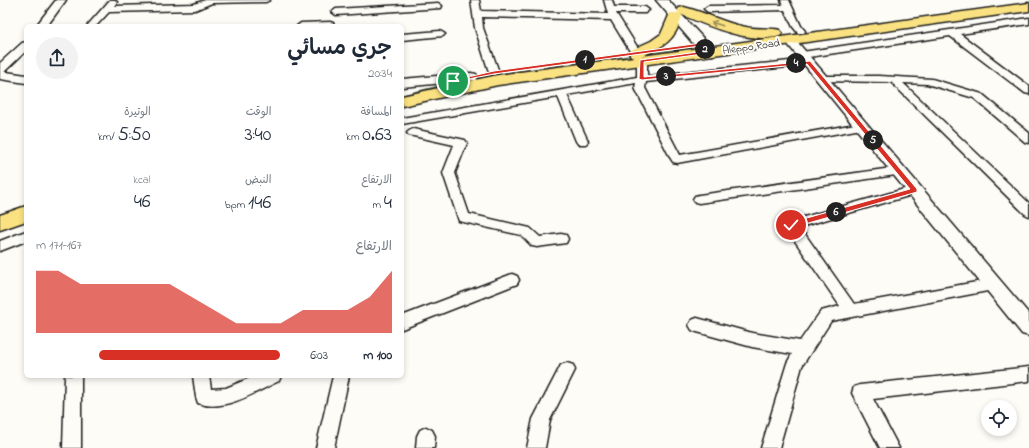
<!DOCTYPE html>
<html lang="ar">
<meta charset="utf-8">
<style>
:root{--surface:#fff;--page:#f2f2f3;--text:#1f2937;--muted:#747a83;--accent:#d93025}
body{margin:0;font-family:"Indie Flower","Playpen Sans Arabic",sans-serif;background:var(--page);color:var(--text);direction:rtl;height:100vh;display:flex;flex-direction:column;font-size:15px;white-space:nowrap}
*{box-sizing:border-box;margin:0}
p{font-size:13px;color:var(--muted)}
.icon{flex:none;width:22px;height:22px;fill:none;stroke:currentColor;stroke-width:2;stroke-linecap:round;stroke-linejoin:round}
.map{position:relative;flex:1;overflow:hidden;direction:ltr}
.side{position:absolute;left:24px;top:24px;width:380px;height:354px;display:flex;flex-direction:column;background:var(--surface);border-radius:6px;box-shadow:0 2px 6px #0003;direction:rtl}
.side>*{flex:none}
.tools{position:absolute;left:981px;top:400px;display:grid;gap:8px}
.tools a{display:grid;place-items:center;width:36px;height:36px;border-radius:50%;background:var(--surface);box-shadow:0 2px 6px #0003;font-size:20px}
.pin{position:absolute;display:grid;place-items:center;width:34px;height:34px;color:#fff;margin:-17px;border:2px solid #fff;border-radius:50%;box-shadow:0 1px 4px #0007}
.km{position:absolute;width:20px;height:20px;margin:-10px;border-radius:50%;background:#222;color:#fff;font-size:11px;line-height:20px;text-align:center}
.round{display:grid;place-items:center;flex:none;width:42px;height:42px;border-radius:21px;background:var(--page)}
.head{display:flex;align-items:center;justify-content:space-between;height:68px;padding:0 12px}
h1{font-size:22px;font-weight:600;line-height:30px}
.stats{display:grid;grid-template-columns:repeat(3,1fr);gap:6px;height:68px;padding:4px 12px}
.stats div{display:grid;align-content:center}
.stats b{font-size:20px;font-weight:600}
.stats small{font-size:11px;font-weight:400}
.stats p{font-size:11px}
.chart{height:112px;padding:8px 12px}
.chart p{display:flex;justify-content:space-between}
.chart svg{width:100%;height:72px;margin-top:4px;fill:var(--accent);opacity:.7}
ul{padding:0 12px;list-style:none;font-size:13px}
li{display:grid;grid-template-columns:64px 48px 1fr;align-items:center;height:30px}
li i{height:10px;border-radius:5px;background:var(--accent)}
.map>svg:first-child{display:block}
.green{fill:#c2e7a2;stroke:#6f825f}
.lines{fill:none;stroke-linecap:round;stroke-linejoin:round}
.minor-casing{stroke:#1c1c1c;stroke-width:3}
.tertiary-casing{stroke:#1c1c1c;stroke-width:3}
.secondary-casing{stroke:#1c1c1c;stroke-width:3}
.primary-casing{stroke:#1c1c1c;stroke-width:3}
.minor{fill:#fdfcf7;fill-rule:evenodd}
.tertiary{fill:#fdfcf7;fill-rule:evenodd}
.secondary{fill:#fdfcf7;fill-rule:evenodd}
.primary{fill:#fae181;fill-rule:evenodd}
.oneway{stroke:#968854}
.route{fill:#d93025;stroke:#fff}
.labels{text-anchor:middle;stroke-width:4;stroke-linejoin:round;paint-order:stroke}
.far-street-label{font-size:11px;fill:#1c1c1c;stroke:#fdfcf7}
</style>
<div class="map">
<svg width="1029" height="448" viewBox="0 0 1029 448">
<rect width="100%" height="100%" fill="#fdfcf7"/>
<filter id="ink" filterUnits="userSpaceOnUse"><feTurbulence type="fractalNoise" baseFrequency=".025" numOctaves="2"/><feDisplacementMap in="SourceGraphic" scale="8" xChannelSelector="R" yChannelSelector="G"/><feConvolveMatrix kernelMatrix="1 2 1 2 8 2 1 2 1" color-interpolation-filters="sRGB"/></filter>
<g filter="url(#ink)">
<path class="green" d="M692,47l2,1 -226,32 -66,16v-1l68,-17 40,-6z"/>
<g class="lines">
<g class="minor-casing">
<path id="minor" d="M110,0h5l2,2 -3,4 80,-2 11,-4h65l-4,2 -54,1 -17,7 -86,2 -13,14h-9z
M471,0h8l2,11 127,3 -4,-14h8l2,7h31l4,3 -4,3h-29l25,40 -5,3 -5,-3 -20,-33 -129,-3 1,11 16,44 -5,3 -5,-3 -14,-44z
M781,0h8l12,26 4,5 -1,2h-6l-5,-6 -8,-17 -77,2 -4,-3 4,-3 75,-1z
M438,3l4,3 -1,2 -105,7 -4,-3 4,-3z
M1029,18v6l-69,10 69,52v8l-4,-1 -75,-57 -148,22 -5,-3 5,-3z
M330,22l3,1 1,3h-37l4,-3z
M440,31l5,3 -2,2 -41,4v-6z
M642,58l5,3v15l161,-17 5,3 -5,3 -162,17 -1,6 35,67 181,-32 4,1 1,2 -1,2 -4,1 -184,34 -4,-1 -2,-3 -36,-71 1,-5 -69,12 21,46 -2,3h-8l-2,-3 -18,-44 -156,27v-6l235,-41v-16z
M822,76h57l53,3 50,15 47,39v10l-4,-1 -51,-44 -47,-14 -24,-1 126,120v13l-4,-2 -134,-132 -73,-1 -1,-2z
M413,129l52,11 2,3 -12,30 14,41 61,14 10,9 21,-3 5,1 2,4 -2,4 -29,4 -5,-1 -11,-11 -62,-14 -16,-48 11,-28 -45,-10 -2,-2 2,-2z
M899,167l4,1 2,3 -2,3 -204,29 -4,-1 -2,-3 2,-3 4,-1z
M915,186l4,1 2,3 -2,3 -119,34 54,77 139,-25 5,2 2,4 -2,4 -167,32 -29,45 -23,82h-18l26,-85 5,-9 -40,-7 -55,-15 -5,-2 -3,-5 3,-5 5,-2 55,15 48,8 21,-30 19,-5 -54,-78 -2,-3 2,-3z
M26,231v10l-26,10v-10z
M512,274l5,2 2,4 -2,4 -115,45v-13z
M567,363l6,2 2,5 -25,50 -5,28h-18l6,-29 28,-54z
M1029,367v14l-156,18 26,49h-19l-28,-55 2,-6 6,-2z
M65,376h16v72h-18z
M193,376h16l2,13 15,-1 29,-12h26l-2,5c-24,11 -55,32 -81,22l-2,-6z
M333,376h16l-15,72h-18z
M426,427l6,3 3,6 -1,12h-18l1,-12 3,-6z"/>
</g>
<g class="tertiary-casing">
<path id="tertiary" d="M56,0h10l-19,26h-11z
M790,37l4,1 235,276v22l-7,-2 -236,-292 -2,-2 2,-2z
M26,42v9l-22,21 -4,1v-10l22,-20z"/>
</g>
<g class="secondary-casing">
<path id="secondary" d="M656,0h12l45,49 2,3 -2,3h-10z
M0,71l26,4v8l-26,-4z
M471,73l5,1 2,3 -2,3 -74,7v-8z"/>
</g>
<g class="primary-casing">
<path id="primary" d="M1029,3v8l-531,74 -96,21v-10l96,-21 136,-18 -3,-1 -2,-3 2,-3 20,-9 10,-7 9,-21h9l-2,-2 2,-3 5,-1c21,5 40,16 62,20 11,3 23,0 34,3l2,3 -2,3c-31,8 -72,-10 -100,-22l2,2c-7,25 -18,30 -40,40z
M26,206v15l-26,9v-15z"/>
</g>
<use href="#minor" class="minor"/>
<use href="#tertiary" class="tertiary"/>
<use href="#secondary" class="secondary"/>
<use href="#primary" class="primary"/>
</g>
<defs><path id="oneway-shaft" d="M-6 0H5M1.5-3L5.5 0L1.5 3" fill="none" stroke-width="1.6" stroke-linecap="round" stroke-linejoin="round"/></defs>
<use class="oneway" href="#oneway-shaft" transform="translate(717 24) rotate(-162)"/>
</g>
<path class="route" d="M701,43l9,8v2l-66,9v15l166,-16 107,128v3l-126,36 -2,-1v-4l121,-34 -103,-125 -165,16 -3,-1 1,-19 65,-9 -5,-5 -206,28 -41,8 -3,-1 44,-10z"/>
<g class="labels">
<g class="far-street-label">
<text transform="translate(751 46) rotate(-8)" y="4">Aleppo Road</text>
</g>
</g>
</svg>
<div class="tools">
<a><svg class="icon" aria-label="locate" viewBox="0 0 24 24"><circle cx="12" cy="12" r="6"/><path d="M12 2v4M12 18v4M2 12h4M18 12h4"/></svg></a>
</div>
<div class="pin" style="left:453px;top:81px;background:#1e9e55"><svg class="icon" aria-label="arrive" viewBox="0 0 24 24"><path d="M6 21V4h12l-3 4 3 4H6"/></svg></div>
<div class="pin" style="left:791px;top:225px;background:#d93025"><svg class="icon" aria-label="check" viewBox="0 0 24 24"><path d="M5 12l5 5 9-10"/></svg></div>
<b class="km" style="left:585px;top:60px">1</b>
<b class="km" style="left:705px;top:49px">2</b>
<b class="km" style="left:666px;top:76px">3</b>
<b class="km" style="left:796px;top:63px">4</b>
<b class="km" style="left:873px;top:140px">5</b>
<b class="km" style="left:836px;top:212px">6</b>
<section class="side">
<div class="head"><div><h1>جري مسائي</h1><p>20:34</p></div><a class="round"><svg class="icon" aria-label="share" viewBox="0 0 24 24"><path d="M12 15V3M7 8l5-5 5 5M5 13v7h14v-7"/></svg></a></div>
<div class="stats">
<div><p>المسافة</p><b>0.63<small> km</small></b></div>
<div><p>الوقت</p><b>3:40</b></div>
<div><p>الوتيرة</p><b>5:50<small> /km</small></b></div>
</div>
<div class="stats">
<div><p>الارتفاع</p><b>4<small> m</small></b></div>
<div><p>النبض</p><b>146<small> bpm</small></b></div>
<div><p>kcal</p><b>46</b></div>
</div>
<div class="chart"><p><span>الارتفاع</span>167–171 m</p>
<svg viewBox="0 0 160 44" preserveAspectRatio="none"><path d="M0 44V6L10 6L20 14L30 14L40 14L50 14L60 14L70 22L80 30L90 38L100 38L110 38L120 30L130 30L140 30L150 22L160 6V44z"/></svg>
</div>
<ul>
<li><b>100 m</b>6:03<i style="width:74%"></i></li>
</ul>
</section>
</div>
